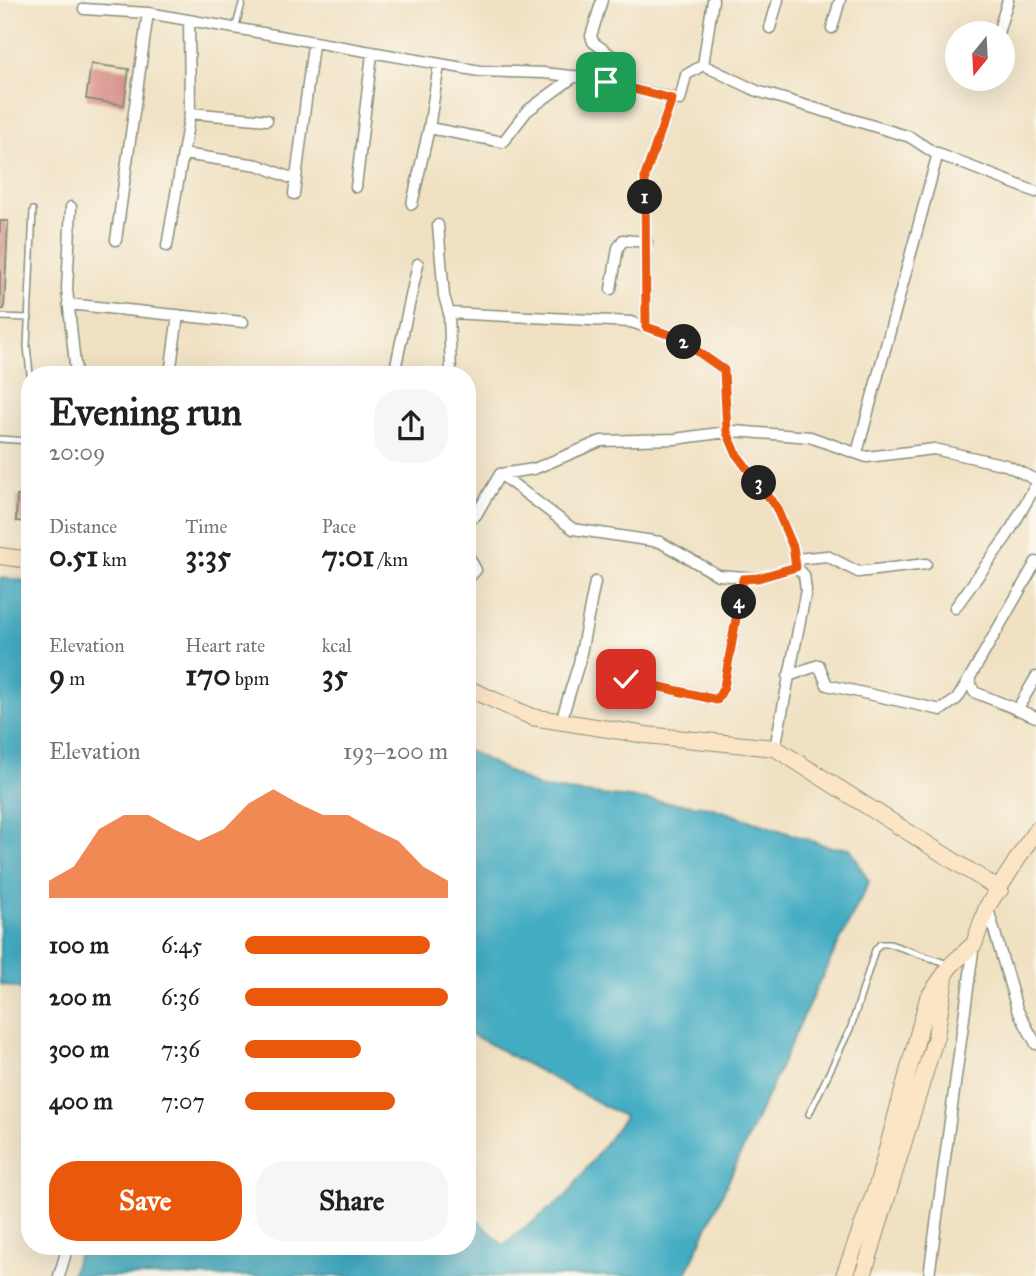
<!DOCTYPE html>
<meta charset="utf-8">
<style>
:root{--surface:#fff;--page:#f6f6f6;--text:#202124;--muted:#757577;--accent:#ea580c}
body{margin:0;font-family:"IM FELL Great Primer",serif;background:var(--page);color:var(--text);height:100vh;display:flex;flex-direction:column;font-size:26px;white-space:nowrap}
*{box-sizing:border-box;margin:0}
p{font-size:23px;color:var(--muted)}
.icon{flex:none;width:38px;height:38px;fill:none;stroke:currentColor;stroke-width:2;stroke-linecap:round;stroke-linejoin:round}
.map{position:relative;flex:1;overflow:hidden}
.side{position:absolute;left:21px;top:366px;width:455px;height:889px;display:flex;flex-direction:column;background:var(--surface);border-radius:28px;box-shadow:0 7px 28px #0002}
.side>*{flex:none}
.needle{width:46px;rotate:198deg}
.controls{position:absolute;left:945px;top:21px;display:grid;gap:14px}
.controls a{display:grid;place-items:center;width:70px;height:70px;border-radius:50%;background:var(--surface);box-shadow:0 7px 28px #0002;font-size:35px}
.pin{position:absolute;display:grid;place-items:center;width:60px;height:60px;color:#fff;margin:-30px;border-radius:14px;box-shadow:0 4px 10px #0006}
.km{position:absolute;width:35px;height:35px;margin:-18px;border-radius:50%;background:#222;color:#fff;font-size:19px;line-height:35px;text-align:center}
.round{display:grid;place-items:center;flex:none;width:74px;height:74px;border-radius:28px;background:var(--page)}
.summary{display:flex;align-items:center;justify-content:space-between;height:119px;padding:0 28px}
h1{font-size:38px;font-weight:700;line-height:52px}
.stats{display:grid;grid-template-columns:repeat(3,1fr);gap:10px;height:119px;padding:7px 28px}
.stats div{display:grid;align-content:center}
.stats b{font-size:30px;font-weight:700}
.stats small{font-size:19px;font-weight:400}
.stats p{font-size:19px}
.chart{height:196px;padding:14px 28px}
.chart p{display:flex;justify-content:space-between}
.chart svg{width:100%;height:126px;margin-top:7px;fill:var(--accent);opacity:.7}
.button{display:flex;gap:14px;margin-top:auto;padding:14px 28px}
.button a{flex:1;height:80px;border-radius:28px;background:var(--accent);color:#fff;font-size:28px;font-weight:700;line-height:80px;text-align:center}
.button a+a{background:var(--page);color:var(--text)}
ul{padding:0 28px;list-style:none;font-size:23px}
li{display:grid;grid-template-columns:112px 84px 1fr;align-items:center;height:52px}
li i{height:18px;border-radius:9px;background:var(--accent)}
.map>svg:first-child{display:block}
.water{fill:#43acc3;stroke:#31747c;stroke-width:2}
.building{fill:#d8928a}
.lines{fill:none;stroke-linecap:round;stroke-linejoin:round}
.lane-casing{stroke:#888f7c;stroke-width:8}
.street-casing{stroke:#888f7c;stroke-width:13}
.secondary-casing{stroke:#888f7c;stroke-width:18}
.lane{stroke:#fff;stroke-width:5}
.street{stroke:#fff;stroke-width:10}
.secondary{stroke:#fce5c4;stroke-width:16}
.route-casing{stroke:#fff;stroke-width:14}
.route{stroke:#ea580c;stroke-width:9}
</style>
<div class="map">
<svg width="1036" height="1276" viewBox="0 0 1036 1276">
<rect width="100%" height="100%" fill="#fbf7ec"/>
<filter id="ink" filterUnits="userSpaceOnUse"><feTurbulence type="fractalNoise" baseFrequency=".0143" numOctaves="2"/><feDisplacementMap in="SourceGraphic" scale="14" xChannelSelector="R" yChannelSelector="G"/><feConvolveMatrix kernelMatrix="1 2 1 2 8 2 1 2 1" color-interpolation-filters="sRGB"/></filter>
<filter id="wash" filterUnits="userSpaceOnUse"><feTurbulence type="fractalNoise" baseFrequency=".00686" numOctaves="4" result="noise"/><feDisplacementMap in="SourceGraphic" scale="28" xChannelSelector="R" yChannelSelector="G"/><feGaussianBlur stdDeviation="1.57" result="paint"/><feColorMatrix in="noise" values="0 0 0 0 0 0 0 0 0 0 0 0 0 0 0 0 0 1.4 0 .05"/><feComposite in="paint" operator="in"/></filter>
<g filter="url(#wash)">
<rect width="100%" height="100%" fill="#f0e1c3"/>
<path class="water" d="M0,578l30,3v410l-30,-7z
M467,750l73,38 170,19 120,40 20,1 19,34 -54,109 -130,285h-614l10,-30h386v-36l36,35 63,-49 59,-79 -158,-85z"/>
<g id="blocks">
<path class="building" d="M91,64l38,5 -5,36 -38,-6z
M0,221h8l-4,88h-4z
M17,496h13v26l-14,-1z"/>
</g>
</g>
<g filter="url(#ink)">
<use href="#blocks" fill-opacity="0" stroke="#888f7c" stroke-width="2"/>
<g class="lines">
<g class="lane-casing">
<path id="lane" d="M235,29l8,-29
M0,317l29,1
M30,374l-3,-28 6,-136
M0,439l30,2
M809,1114l42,-87 24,-77 5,-6h10l58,20"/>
</g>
<g class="street-casing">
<path id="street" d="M602,0l-11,36 2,6 18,13 -5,27
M713,0l-10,65 54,26 153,46 23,15 103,40
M84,9l64,4
M770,28l8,-28
M832,28l8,-28
M998,33l10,-33
M439,65l-10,63 74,14 24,-31 48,-35
M190,113l77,7
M183,154l75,11 38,15
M356,187l16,-133
M294,194l19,-149
M412,204l17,-76
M71,207l-4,82 9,85
M438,225l6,71 5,17 2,61
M116,240l32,-227 332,58 64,2 45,5 91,22 6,-25 17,-10
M167,246l23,-133 -1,-93
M611,289l7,-41 5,-8 24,2
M68,304l175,18
M449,313l182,9 46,15 47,33 3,62 10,23 39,52 17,40 3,20 -38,11 -40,-3 -58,-33 -87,-13 -73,-55
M646,327l-1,-151 27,-77
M170,374l8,-59
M394,374l24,-110
M857,453l81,-300
M467,522l9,-7 24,-41 34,-5 67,-28 74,-2 59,-8 76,6 57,20 67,-8 72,16 30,15
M467,553l9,17 -9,10
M795,559l32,-3 31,16 68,-8
M1036,562l-67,117 5,13 62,25
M955,608l52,-72 29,-51
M788,676l31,-11 8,20 114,25 16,-11 12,-20
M627,679l90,21 7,-13 19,-108
M1017,710l19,-33
M561,721l18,-58 16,-81
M775,748l31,-158 -2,-15 -8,-8
M988,909l29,100 19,35
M59,1276l9,-30
M929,1276l45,-332"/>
</g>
<g class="secondary-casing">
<path id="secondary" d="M0,556l30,4
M467,688l65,29 114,18 129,13 225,142
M844,1276l34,-93 50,-185 23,-33 23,-21 13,-37 49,-77
M863,1276l73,-240 9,-59"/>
</g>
<use href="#lane" class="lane"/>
<use href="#street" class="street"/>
<use href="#secondary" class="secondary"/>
</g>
</g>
<g class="lines" filter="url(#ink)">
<g class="route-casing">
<path id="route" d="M606,82l66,17 -27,77 1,151 31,10 47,33 3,62 10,23 39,52 17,40 3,20 -38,11 -15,1 -19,108 -7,13 -91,-21"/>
</g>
<use href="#route" class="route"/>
</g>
</svg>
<div class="controls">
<a><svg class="needle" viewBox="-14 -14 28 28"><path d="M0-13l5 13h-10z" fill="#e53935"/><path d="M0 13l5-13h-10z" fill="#757577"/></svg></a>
</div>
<div class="pin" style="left:606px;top:82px;background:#1e9e55"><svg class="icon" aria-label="arrive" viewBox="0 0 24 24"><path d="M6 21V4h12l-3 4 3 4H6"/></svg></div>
<div class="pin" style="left:626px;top:679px;background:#d93025"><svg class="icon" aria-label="check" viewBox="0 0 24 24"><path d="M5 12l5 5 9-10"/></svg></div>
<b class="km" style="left:645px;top:197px">1</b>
<b class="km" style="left:684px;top:342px">2</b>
<b class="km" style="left:759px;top:483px">3</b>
<b class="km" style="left:739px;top:602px">4</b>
<section class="side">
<div class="summary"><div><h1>Evening run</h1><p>20:09</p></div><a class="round"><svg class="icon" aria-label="share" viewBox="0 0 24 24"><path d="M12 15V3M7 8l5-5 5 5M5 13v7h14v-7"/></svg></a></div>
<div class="stats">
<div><p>Distance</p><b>0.51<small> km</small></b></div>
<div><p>Time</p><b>3:35</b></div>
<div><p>Pace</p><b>7:01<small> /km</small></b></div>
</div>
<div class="stats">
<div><p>Elevation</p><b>9<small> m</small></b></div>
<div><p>Heart rate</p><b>170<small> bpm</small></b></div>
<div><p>kcal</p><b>35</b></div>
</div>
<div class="chart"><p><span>Elevation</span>193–200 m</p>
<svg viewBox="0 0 160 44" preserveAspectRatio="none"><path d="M0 44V38L10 33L20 20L30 15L40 15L50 20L60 24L70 20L80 11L90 6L100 11L110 15L120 15L130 20L140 24L150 33L160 38V44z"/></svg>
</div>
<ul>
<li><b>100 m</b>6:45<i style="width:91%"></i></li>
<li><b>200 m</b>6:36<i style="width:100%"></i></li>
<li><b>300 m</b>7:36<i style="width:57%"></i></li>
<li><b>400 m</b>7:07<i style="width:74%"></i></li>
</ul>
<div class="button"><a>Save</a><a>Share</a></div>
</section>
</div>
